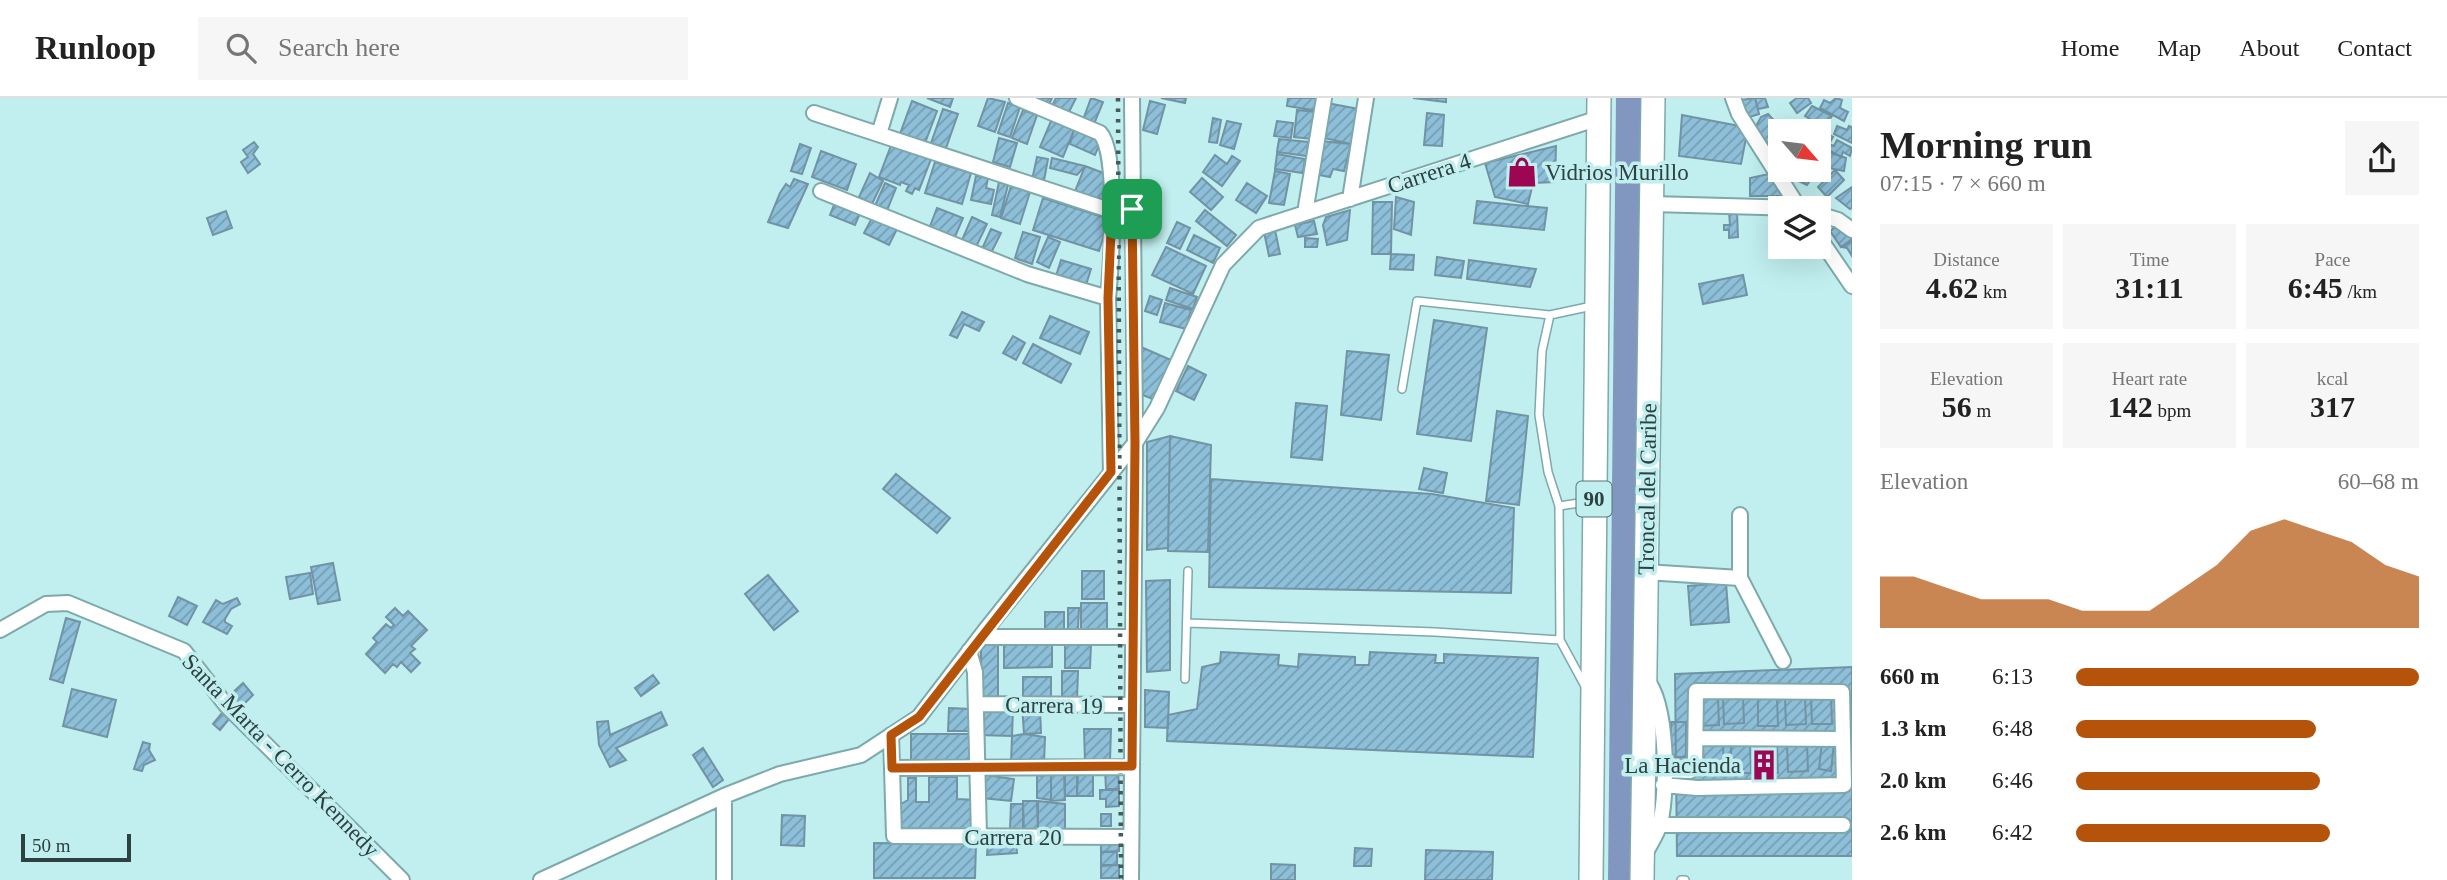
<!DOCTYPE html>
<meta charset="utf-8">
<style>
:root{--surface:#fff;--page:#f6f6f6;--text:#222;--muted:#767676;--line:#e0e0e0;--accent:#b45309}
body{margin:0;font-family:"Times New Roman",serif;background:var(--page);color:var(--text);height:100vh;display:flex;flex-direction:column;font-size:26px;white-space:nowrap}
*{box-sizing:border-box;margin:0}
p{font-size:23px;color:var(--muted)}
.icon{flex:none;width:38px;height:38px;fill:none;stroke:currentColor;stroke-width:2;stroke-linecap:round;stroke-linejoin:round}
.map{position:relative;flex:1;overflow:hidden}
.details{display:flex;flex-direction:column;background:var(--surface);width:595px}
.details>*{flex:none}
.needle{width:46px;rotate:118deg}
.controls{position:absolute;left:1768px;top:21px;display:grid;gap:14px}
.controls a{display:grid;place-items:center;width:63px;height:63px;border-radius:0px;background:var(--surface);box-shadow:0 7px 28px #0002;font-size:35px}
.scale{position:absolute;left:21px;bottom:18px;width:110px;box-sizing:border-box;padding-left:7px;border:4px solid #2e4141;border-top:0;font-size:19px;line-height:24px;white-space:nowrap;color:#2e4141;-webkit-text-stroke:5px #c1eeef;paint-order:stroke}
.pin{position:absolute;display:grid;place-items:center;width:60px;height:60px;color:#fff;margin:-30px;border-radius:14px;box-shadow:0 4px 10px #0006}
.round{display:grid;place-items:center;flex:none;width:74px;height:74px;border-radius:0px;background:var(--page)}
.summary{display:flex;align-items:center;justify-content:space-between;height:119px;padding:0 28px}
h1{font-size:38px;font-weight:700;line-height:52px}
.figures{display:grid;grid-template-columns:repeat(3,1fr);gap:10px;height:119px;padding:7px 28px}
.figures div{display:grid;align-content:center;border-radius:0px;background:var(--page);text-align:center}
.figures b{font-size:30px;font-weight:700}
.figures small{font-size:19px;font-weight:400}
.figures p{font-size:19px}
.chart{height:196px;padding:14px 28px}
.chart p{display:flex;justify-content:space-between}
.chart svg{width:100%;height:126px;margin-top:7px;fill:var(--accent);opacity:.7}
ul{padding:0 28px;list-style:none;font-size:23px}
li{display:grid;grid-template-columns:112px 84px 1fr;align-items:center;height:52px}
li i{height:18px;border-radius:9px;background:var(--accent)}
header{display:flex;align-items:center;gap:42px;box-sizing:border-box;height:98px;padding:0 35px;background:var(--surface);border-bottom:2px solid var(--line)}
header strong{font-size:33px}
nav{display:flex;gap:38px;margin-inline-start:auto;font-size:24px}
.search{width:490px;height:63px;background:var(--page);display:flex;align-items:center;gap:18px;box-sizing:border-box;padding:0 24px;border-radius:0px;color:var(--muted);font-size:26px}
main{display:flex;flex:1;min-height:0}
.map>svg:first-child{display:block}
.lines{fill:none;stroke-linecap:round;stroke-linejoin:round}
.river{stroke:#8197bf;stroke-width:26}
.building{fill:url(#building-hatch);stroke:#7193a4;stroke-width:2}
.service-casing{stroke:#7ea9aa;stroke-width:10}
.minor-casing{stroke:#7ea9aa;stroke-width:18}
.trunk-casing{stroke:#7ea9aa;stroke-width:26}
.service{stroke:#fff;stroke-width:7}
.minor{stroke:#fff;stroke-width:14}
.trunk{stroke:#fff;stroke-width:23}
.rail{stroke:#445b5b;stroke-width:4.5;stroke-dasharray:3.5 7;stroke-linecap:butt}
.route-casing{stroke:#fff;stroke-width:14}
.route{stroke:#b45309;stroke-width:9}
.labels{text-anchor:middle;stroke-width:7;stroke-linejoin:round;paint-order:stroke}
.shield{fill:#c1eeef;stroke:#5a7575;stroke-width:2}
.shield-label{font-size:21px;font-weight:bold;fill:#2e4141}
.poi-label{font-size:23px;fill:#2e4141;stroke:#c1eeef;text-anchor:start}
.street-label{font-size:23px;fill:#2e4141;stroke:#c1eeef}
</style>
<header>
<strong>Runloop</strong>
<div class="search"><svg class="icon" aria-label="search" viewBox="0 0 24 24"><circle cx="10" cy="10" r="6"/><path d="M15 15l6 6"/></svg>Search here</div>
<nav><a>Home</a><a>Map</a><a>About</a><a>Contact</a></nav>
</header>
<main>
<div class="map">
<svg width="1852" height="782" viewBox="0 0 1852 782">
<defs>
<pattern id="building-hatch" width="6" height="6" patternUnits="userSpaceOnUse" patternTransform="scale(1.75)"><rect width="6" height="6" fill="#8dbfd9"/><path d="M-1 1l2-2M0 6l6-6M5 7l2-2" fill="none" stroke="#749db2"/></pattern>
</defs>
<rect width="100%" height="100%" fill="#c1eeef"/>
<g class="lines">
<path class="river" d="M1621,782l8,-782"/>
</g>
<path class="building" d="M927,0h26l-3,9z
M988,0l17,4 -10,30 -17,-6z
M1036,0h16l-3,6z
M1056,0h20l-8,16 -16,-8z
M1091,0l12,4 -9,22 -11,-4z
M1161,0h25l-1,5z
M1288,0h33l-2,13 -32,-5z
M1413,0h33v4z
M1755,0l4,16 -13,4 -5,-18z
M1755,0h10l3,9 -10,2z
M1797,0h11l3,5 -14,10 -7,-10z
M1836,0l6,2 -2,8 8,4 -4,9 -24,-13 4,-8 6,3z
M912,3l25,10 -12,32 -25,-9z
M1150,3l15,4 -8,29 -14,-4z
M1008,5l12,4 -10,30 -12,-4z
M1327,5l32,6 -8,35 -31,-7z
M1812,8l20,10 -8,12 -19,-12z
M943,11l15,5 -12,34 -15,-5z
M1023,12l14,5 -10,29 -15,-6z
M1297,12l19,2 -4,27 -18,-2z
M1427,15l17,2 -2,31 -18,-1z
M1768,16l16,17h-4l-3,24 -22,-27 6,-11z
M1682,17l57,11 7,12 -5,26 -62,-8z
M1213,20l8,2 -4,23 -8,-1z
M1051,23l23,9 -11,27 -23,-10z
M1227,23l14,3 -7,25 -14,-4z
M1277,23l16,2 -2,15 -17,-2z
M1837,28l10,4 2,-4 3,1v16l-18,-9z
M1074,32l27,10 -6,15 -25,-11z
M1824,34l9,5 -4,7 5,2 3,-6 15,8 -2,8 -7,-4 -2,5 -22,-13z
M999,40l18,5 -7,24 -17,-5z
M1279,41l29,3 -1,14 -30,-4z
M1320,43l31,3 -7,27 -11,-2 -3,8 -16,-3z
M254,44l4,5 -5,7 7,10 -12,9 -7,-11 7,-5 -5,-7z
M892,45l39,16 -12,31 -4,-2 -3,6 -6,-3 3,-6 -8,-3 -1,3 -21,-8z
M800,46l11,4 -9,26 -11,-3z
M1818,46l3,5h5l1,18 -9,2z
M1556,48l-1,36 -22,1 -5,21 -33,-7 -10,-34z
M821,53l35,13 -9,26 -35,-13z
M1829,54l17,6 -2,13 -15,-3z
M1277,56l28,5 -2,14 -28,-4z
M1215,57l12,9 5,-8 8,5 -18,25 -19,-14z
M1037,59l11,2 -5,27 -11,-6z
M1052,60l33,8 -8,9 -27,-7z
M935,64l36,11 -9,31 -37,-11z
M1085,68l21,8 -1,32 -31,-12z
M1791,72h26l-10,15 -15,-7z
M1835,72l9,10 -17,17 -9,-10z
M1275,73l15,3 -6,31 -15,-2z
M870,75l13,8 -11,23 -13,-7z
M1773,75l9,14v9h-32v-18z
M976,78l12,2 -2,10 8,2 -3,14 -20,-4z
M1202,80l21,19 -12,13 -21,-18z
M794,81l14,5 -20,44 -20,-6 12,-29 6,-9 4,3z
M999,84l9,3 -8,32 -8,-2z
M885,85l11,5 -10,25 -12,-5z
M1247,85l20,13 -11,17 -20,-13z
M1011,88l19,6 -10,32 -19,-6z
M1852,89v21l-2,1 -14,-11z
M1143,94l18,1 -1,8 -18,-2z
M1396,99l18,5 -3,33 -17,-6z
M1043,100l66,21 -10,32 -66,-21z
M836,102l25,11 -6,14 -25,-10z
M1477,103l70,7 -3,22 -70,-7z
M1373,104h19l-1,52h-19z
M937,110l26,10 -9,21 -25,-10z
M1205,112l31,25 -9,11 -31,-25z
M1350,112l-3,30 -20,5 -4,-20 3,-8z
M226,113l6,17 -19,7 -6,-17z
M1729,114h8l1,25 -9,1v-8h-5v-5h6z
M972,119l15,7 -11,23 -14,-7z
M872,120l25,11 -8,16 -25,-12z
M1314,123l3,13 -19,3 -3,-12z
M1177,124l13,6 -10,21 -13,-6z
M1841,125l11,10v6l-11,8 -11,-16z
M991,131l10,4 -11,22 -9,-4z
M1275,132l5,24 -11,2 -5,-24z
M1023,134l17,5 -8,27 -17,-6z
M1194,137l26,13 -7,15 -26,-13z
M1048,139l12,5 -11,26 -12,-6z
M1305,140l13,1 -1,8h-12z
M1852,143v15l-5,-8 -5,-1z
M1166,149l40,19 -13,28 -41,-19z
M1391,156l23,1 -1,15 -23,-1z
M1437,159l27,4 -3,17 -26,-3z
M1061,162l30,9 -5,16 -30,-9z
M1469,162l67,9 -6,18 -63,-8z
M1743,177l4,20 -44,9 -4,-20z
M1170,190l27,9 -4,12 -27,-9z
M1150,198l12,4 -5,15 -12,-4z
M1165,205l26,7 -5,19 -26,-7z
M962,214l22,10 -5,9 -15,-7 -7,14 -7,-3z
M1050,218l39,16 -9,22 -40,-16z
M1434,222l53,8 -16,113 -54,-7z
M1013,238l12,7 -9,17 -13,-7z
M1033,246l38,20 -10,19 -38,-20z
M1141,249l30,13 -16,40 -17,-7z
M1347,253l42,4 -8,65 -40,-5z
M1188,268l18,9 -12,25 -18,-9z
M1296,305l31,3 -5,54 -31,-3z
M1497,313l31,5 -9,89 -33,-4z
M1170,338l41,9 -3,107 -40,-1z
M1170,338l-2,112 -21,2v-108z
M1424,370l23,5 -4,20 -24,-4z
M896,376l54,44 -13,15 -54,-44z
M1211,381l221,15 82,14 -3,85 -302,-6z
M333,465l7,37 -22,4 -7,-37z
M1082,473h22v28h-22z
M310,475l3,21 -23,5 -4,-22z
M768,477l30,36 -24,19 -29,-36z
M1170,482v90l-23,2 -1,-91z
M1726,485l3,39 -38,3 -3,-39z
M178,499l19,9 -10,19 -18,-9z
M237,500l3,6 -9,5 -6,10v3l7,4 -5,8 -24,-12 13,-22 7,4z
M1081,505h26v26h-26z
M395,510l8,8 5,-5 19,19 -16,16 4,3 -5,4 10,10 -9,9 -10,-10 -4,5 -4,-3 -8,9 -19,-19 11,-12 -4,-4 13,-14 5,4 3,-3 -8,-8z
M1068,510h11l-1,21h-10z
M1045,514h19v20h-19z
M66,520l14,4 -17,61 -13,-4z
M998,542v61h-17v-60z
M1052,544v25l-48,1v-25z
M1065,546h26l-1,24h-25z
M1221,554l58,3 -1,10 20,2 1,-13 56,3v8h14l1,-13 66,3 -1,8h9v-9l94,4 -5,99 -366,-16 1,-26 29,-6 5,-42 18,-4z
M1852,569v189h-175l-2,-182z
M1062,573h16l-1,29h-15z
M653,577l6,8 -18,13 -6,-8z
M1023,579h28v20h-28z
M243,585l10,12 -12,12 -11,-12z
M72,591l44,11 -9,37 -44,-11z
M1145,592l24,2 -1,36 -23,-1z
M1743,598l1,27 -20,1 -1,-27z
M1805,599l1,27 -20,1 -1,-27z
M1811,599h20l1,27h-20z
M1698,600h20l1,27 -20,1z
M1777,600l1,28h-20v-27z
M1022,607l18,3 1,25 -17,1z
M980,609l33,1 -1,28 -33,-1z
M949,610l21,1 -1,22h-21z
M661,614l6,13 -51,23 10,12 -16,7 -11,-22 -2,-23 11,-1 2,14z
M222,615l7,6 -9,11 -7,-6z
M1671,624h15v35h-15z
M1084,631h27l-1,31 -25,2z
M911,636h62v28l-62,1z
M1024,636l21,3 -1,27 -33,-1 1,-27z
M143,644l7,2 -1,6 6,10 -11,5 -2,6 -8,-2z
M1822,644l12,1 -3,28 -12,-2z
M1787,646h20l1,27 -20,1z
M1723,647l1,28h-20l-1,-27z
M1750,647l1,28h-20v-27z
M1777,647l1,28h-20v-27z
M703,650l20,32 -10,7 -20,-32z
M1105,672h13l1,19h-13z
M1042,674h9v28l-14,-2v-23l5,1z
M1051,675h13l1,27 -14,1z
M1065,675h13l-1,23h-12z
M1077,675h16v23h-16z
M985,677l29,4 -3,22 -29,-3z
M929,679h28v22l19,1v31h-77v-26l9,-5v-22h8v24h13z
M1100,692h19v16l-13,1v-8h-6z
M1023,703h14l1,31h-14z
M1038,703l27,3v27h-27z
M1011,706h12v26l-13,-1z
M1101,716h10v12h-10z
M782,717l23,1 -1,30 -23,-1z
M1119,740v13l-18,1v-13z
M1016,744l1,11 -30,2 1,-12z
M874,745l102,1 -1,34h-101z
M1355,750l17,1 -1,17h-17z
M1426,752l67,2 -1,28h-67z
M1101,754h16v13h-16z
M1271,766l24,1v15h-24z
M1119,767v13h-18v-12z"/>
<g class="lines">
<g class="service-casing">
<path id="service" d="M1402,291l15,-88 133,14
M1559,408l34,-5
M1188,525l247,9 125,8
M1185,581l3,-108
M1586,590l-26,-48 -1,-134 -11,-34 -9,-57 3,-64 8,-36 42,-9
M1681,782h4"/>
</g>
<g class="minor-casing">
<path id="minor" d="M1733,0l6,16 60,94
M814,15l292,96h26
M879,36l11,-36
M821,93l206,83 81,24c3,-30 11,-145 -8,-165l-83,-35
M1350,101l16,-101
M1652,106l149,4
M1305,115l19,-115
M1818,116l20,6 14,10
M1818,138l34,50
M1108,200l3,175
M1740,417v63l43,83
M1645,474l95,6
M0,532l46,-26 22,-1 116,48 42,54 176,175
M980,539h152
M969,553l6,21 4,164
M977,606l155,1
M891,637l3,101 237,1
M1696,640l147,1
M892,670l240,-1
M1663,672l27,1 5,-5 1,-75 146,1 2,93 -147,3 -34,-3
M724,698v84
M1660,727h183
M1645,756c5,-10 12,-20 15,-30 8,-34 8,-120 -14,-145
M541,782l183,-84 56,-22 81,-19 58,-38 68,-89 148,-185 22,-35 66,-143 36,-37 340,-110
M1131,782l4,-437 -3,-345"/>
</g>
<g class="trunk-casing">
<path id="trunk" d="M1591,782l8,-782
M1642,782l11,-782"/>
</g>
<use href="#service" class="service"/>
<use href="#minor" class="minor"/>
<use href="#trunk" class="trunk"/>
<path class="rail" d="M1118,0l3,782"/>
</g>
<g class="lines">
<g class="route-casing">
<path id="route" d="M1132,111l3,234 -3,323 -240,2 -1,-33 28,-18 192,-245 -3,-174 4,-88z"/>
</g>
<use href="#route" class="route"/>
</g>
<defs>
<g id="shop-bare" transform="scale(2.415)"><path d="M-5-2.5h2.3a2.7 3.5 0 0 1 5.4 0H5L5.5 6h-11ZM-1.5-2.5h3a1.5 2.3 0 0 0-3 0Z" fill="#9c0653" stroke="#c1eeef" stroke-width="2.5" paint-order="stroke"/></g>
<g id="building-bare" transform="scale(2.415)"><path d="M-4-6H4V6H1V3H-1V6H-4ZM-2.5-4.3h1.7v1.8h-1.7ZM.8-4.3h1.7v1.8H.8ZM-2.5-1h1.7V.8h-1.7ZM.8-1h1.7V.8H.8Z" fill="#9c0653" stroke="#c1eeef" stroke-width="2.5" paint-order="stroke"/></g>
</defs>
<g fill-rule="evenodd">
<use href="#shop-bare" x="1522" y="74"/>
<use href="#building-bare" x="1764" y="667"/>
</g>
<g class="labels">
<rect class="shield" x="1576.5" y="383.5" width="35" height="35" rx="5"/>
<g class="shield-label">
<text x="1594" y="408">90</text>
</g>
<g class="poi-label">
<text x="1545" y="82">Vidrios Murillo</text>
<text x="1741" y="675" text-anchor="end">La Hacienda</text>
</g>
<g class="street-label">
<text transform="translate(1429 75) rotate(-18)" y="8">Carrera 4</text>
<text transform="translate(1647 391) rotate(-89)" y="8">Troncal del Caribe</text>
<text transform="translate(1054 607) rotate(1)" y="8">Carrera 19</text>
<text transform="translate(281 657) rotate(46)" y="8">Santa Marta - Cerro Kennedy</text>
<text x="1013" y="747">Carrera 20</text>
</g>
</g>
</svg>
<div class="controls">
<a><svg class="needle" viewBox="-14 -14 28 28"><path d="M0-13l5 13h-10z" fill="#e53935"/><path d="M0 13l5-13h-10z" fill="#767676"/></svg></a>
<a><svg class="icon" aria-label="layers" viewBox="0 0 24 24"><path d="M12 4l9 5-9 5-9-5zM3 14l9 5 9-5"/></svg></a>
</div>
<div class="scale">50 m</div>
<div class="pin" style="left:1132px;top:111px;background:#1e9e55"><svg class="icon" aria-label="arrive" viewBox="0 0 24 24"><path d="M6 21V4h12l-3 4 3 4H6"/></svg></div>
</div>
<section class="details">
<div class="summary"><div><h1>Morning run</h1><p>07:15 · 7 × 660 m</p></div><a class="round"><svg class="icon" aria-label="share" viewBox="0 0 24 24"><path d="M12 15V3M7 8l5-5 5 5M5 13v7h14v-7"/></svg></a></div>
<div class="figures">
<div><p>Distance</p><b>4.62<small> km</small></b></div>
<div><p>Time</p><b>31:11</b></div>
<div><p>Pace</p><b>6:45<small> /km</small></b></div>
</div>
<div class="figures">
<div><p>Elevation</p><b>56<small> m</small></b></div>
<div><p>Heart rate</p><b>142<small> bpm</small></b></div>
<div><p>kcal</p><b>317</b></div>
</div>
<div class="chart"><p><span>Elevation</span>60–68 m</p>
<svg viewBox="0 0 160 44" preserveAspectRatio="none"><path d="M0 44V26L10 26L20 30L30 34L40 34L50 34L60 38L70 38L80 38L90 30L100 22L110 10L120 6L130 10L140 14L150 22L160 26V44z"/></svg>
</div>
<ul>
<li><b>660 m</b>6:13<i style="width:100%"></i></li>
<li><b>1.3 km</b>6:48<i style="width:70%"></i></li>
<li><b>2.0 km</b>6:46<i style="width:71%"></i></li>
<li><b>2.6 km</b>6:42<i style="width:74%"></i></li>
</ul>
</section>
</main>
